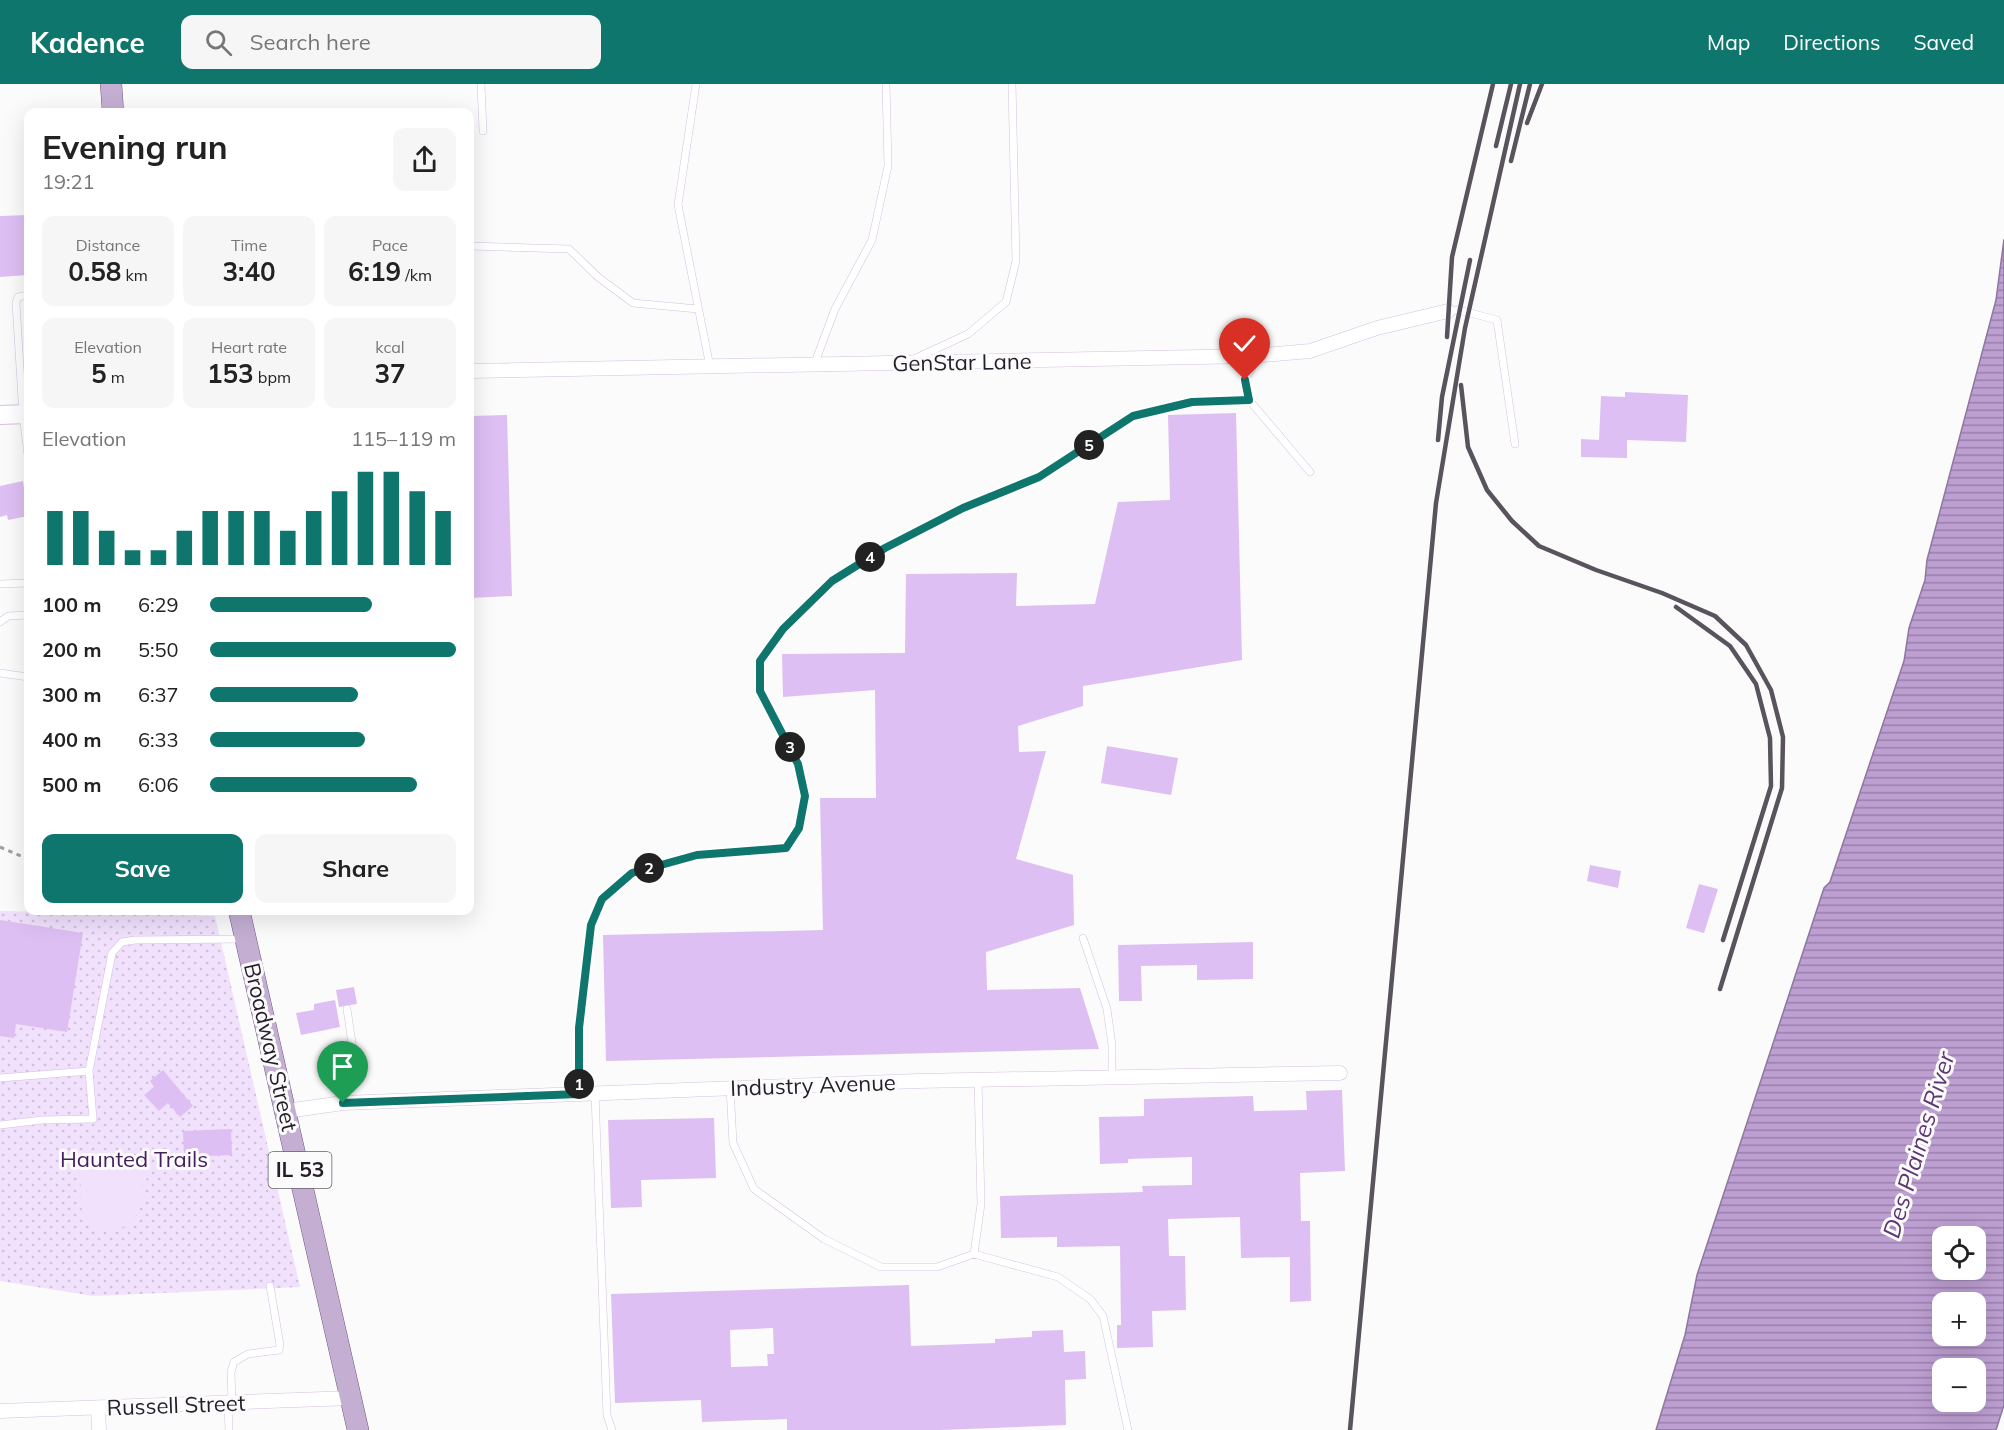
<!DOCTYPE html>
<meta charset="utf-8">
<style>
:root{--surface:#fff;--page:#f6f6f6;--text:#222;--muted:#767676;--accent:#0f766e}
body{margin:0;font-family:Mulish,sans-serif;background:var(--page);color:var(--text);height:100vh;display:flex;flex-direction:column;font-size:22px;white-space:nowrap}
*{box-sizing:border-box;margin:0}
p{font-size:20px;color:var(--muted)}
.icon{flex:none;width:33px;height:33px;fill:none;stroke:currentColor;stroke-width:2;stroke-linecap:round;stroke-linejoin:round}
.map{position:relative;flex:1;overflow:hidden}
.drawer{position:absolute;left:24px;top:24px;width:450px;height:807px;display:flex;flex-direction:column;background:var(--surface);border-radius:12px;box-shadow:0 6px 24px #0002}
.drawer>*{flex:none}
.controls{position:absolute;left:1932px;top:1142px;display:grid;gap:12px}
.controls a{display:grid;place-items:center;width:54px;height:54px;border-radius:12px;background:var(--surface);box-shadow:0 6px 24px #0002;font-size:30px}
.pin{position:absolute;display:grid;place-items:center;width:51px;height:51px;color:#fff;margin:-62px -26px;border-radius:50% 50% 50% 0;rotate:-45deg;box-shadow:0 0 6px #0007}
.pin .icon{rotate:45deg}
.km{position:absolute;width:30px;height:30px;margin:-15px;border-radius:50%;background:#222;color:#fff;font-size:16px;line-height:30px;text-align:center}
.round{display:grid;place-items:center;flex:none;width:63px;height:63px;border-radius:12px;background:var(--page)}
.headline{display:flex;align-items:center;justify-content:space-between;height:102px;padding:0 18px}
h1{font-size:33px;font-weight:700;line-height:45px}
.figures{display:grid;grid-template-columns:repeat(3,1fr);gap:9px;height:102px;padding:6px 18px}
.figures div{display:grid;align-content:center;border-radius:12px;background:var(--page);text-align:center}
.figures b{font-size:26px;font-weight:700}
.figures small{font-size:16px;font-weight:400}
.figures p{font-size:16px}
.chart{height:168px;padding:12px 18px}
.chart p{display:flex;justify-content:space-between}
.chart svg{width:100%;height:108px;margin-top:6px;stroke:var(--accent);stroke-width:6}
.button{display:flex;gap:12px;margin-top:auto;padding:12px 18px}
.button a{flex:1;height:69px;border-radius:12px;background:var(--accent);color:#fff;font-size:24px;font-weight:700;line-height:69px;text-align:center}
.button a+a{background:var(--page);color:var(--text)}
ul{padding:0 18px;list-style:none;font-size:20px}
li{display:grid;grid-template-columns:96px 72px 1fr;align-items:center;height:45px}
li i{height:15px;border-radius:8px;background:var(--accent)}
header{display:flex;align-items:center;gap:36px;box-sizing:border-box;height:84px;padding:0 30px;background:var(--accent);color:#fff}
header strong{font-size:28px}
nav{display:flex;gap:33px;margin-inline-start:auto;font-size:21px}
.search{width:420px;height:54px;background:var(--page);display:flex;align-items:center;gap:15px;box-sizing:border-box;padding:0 21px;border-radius:12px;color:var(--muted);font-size:22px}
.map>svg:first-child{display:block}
.grass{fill:url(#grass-dots)}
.garden{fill:#f1e1fd}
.water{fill:url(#water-rules);stroke:#8f78a0;stroke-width:1.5;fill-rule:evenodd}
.building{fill:#debff4;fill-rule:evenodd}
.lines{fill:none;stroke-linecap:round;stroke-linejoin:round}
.service-casing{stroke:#d3c1e1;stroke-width:8}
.minor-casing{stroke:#d3c1e1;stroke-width:15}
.secondary-casing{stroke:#d3c1e1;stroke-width:20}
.primary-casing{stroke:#735a85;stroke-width:22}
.path{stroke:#a29fa4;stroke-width:3;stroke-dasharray:4.5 4.5;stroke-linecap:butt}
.service{stroke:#fff;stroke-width:7}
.minor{stroke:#fff;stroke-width:14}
.secondary{stroke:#fff;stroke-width:18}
.primary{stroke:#c4afd3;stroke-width:21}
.rail{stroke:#58535c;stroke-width:4.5}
.route-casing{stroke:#fff;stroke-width:12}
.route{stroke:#0f766e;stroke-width:8}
.labels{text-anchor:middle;stroke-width:6;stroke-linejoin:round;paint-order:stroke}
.shield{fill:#fbfbfb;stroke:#656069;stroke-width:1.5}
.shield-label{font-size:21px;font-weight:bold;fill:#251e2a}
.street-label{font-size:22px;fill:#251e2a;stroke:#fbfbfb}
.park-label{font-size:22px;fill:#451f5c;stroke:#fbfbfb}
.water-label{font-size:24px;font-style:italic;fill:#5d3674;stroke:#fbfbfb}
</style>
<header>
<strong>Kadence</strong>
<div class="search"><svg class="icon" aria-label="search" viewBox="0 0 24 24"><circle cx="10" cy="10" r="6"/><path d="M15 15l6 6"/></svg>Search here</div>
<nav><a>Map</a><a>Directions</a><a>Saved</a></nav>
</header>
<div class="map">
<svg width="2004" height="1346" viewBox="0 0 2004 1346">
<defs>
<pattern id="grass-dots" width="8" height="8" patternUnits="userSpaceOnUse" patternTransform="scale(1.5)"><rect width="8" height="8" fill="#f1e1fd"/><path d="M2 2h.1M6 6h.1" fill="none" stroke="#cec1d9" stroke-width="1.8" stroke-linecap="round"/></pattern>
<pattern id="water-rules" width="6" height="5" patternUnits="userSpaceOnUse" patternTransform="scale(1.5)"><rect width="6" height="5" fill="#bd9fd2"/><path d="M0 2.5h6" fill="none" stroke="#9981ab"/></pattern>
</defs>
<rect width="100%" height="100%" fill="#fbfbfb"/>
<path class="grass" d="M0,827l215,5 85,371 -207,9 -93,-15z"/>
<path class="garden" d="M104,1077l23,2 23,12 -8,9c9,35 -35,65 -56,34 -12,-17 0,-36 -9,-54z"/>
<path class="water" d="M2004,155v1166l-8,25h-340l29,-95 12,-60 127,-387 6,-6 74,-221 5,-33 16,-48 2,-20 69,-260zM1942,1152h34v33h-34zM1942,1218h34v33h-34zM1942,1284h34v33h-34z"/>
<path class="building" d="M28,131v60l-28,2v-61z
M1625,308l63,3 -2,47 -59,-2v18l-46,-1v-18l18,1 2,-44 24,1z
M1236,329l6,247 -159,26v20l-65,20 1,26 27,-1 -30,108 57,16 1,50 -88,27 1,38 93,-2 19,61 -493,12 -3,-126 220,-5 -3,-132h56l-1,-108 -92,7 -1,-43 123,-1 1,-79 111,-1 -1,33 79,-2 23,-102 52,-2 -2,-85z
M507,331l5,181 -42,2v-182z
M23,397l5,35 -20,4 -1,-5 -7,2v-31z
M1107,662l71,12 -7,37 -70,-12z
M1590,781l31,6 -3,17 -31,-7z
M1699,800l19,5 -14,44 -18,-5z
M0,836l83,13 -16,99 -51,-8 -2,14 -14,-2z
M1253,858v37l-56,1v-15l-56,1 1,35h-23l-1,-56z
M354,903l3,17 -18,3 -3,-17z
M335,916l5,27 -39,8 -5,-22 18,-3v-6z
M163,986l30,36 -13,11 -12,-14 -9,8 -15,-16 10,-8 -4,-6z
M1342,1006l3,81 -45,2 1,48h9l1,80 -21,1v-45l-49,1 -1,-41 -72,2 1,37h16l1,54 -34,1 1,36 -36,1v-23h4l-1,-79 -63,1v-10l-56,1 -1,-42 143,-4 -1,-6 50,-1v-28l-64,2v4l-28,1 -1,-47 45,-1v-17l109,-3 1,15 53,-1 -1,-19z
M714,1034l2,60 -75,2 1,27 -31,1 -3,-88z
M231,1045l1,26 -48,2 -1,-26z
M909,1201l2,61 84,-3v-4l37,-2v-6l31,-1 1,22 21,-1 1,28 -21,1 1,45 -125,5h-154v-11l-85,3 -1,-22 -86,3 -4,-109zM773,1244l1,26h-7l1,12 -37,1 -1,-37z"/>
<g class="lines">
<g class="service-casing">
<path id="service" d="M481,0l2,47
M696,0l-18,121 32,162
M470,162l99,3 29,28 35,26 65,6
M28,211l-10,2 -2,6 7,112 5,40
M1448,227l11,-1 38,10 18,124
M1259,271l-14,25 4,20 61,72
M914,275l54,-25 38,-32 10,-41 -4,-177
M814,281l21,-56 37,-69 16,-74 -2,-82
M0,500l28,-1
M0,538l8,-6 20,-1
M0,589l28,4
M1083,854l24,71 5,36v32
M0,994l89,-7 23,-118 10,-11 13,-2 107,-1
M730,1004l3,55 21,46 70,50 57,28h56l37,-13 7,-50 -3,-124
M580,1010l-1,-66 12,-103 11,-26 30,-26 65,-18 89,-7 13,-20 6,-31 -7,-33 -38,-73v-30l23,-32 49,-48 53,-33 78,-40 76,-30 94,-62 59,-14 57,-2
M595,1010l12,321 5,15
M343,1019l10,-53 -6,-41
M0,1041l42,-5 51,-1 -4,-48
M974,1170l84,23 32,22 13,17 25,114
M228,1319l1,27
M232,1319l-1,-31 3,-10 14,-8 31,-4 1,-5 -10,-59"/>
</g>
<g class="minor-casing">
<path id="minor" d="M470,287l782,-15 58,-5 67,-23 71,-17
M286,1027l57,-8 575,-22 422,-8
M98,1324l1,22
M0,1327l351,-13"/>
</g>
<g class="secondary-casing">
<path id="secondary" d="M0,331l28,-1"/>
</g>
<g class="primary-casing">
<path id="primary" d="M111,0l2,28
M239,826l119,520"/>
</g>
<path class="path" d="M0,763l28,12"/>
<use href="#service" class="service"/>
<use href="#minor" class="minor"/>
<use href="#secondary" class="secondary"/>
<use href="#primary" class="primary"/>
<path class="rail" d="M1527,39l15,-39
M1496,62l15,-62
M1511,77l19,-77
M1447,253l5,-80 41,-173
M1461,301l7,62 19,43 25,31 27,25 57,24 66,23 53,23 31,29 25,45 12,47 -1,51 -62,201
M1438,356l4,-43 28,-137
M1676,523l54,39 26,38 14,54 1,48 -48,154
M1350,1346l86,-927 29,-175 55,-244"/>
</g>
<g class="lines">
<g class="route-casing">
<path id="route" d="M343,1019l236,-9v-66l12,-103 11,-26 30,-26 65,-18 89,-7 13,-20 6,-32 -7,-32 -38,-73v-30l23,-32 49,-48 53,-33 78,-40 76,-31 94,-61 59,-14 57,-2 -4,-20"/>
</g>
<use href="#route" class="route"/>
</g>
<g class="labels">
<rect class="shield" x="268.5" y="1068" width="63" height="36" rx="4.5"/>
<g class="shield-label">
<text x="300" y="1093">IL 53</text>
</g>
<g class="street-label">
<text transform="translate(962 278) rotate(-1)" y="8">GenStar Lane</text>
<text transform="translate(271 963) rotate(77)" y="8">Broadway Street</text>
<text transform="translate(813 1001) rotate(-2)" y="8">Industry Avenue</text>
<text transform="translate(176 1321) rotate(-2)" y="8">Russell Street</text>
</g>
<g class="park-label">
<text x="134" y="1083">Haunted Trails</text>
</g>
<g class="water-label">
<text transform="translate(1919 1061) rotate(-73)" y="8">Des Plaines River</text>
</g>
</g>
</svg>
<div class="controls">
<a><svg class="icon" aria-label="locate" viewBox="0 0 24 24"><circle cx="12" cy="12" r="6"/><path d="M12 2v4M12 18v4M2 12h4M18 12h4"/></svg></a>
<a>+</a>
<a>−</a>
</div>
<div class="pin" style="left:343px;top:1019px;background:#1e9e55"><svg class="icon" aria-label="arrive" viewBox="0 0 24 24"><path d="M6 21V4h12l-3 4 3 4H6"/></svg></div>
<div class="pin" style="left:1245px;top:296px;background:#d93025"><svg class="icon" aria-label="check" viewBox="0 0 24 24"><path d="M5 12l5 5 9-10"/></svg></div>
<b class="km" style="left:579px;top:1000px">1</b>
<b class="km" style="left:649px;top:784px">2</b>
<b class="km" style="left:790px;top:663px">3</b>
<b class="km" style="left:870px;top:473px">4</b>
<b class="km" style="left:1089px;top:361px">5</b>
<section class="drawer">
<div class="headline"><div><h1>Evening run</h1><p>19:21</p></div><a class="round"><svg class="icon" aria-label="share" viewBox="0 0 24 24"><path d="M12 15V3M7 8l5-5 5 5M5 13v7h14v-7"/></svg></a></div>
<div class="figures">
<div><p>Distance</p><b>0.58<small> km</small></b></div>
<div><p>Time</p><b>3:40</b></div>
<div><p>Pace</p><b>6:19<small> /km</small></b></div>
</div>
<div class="figures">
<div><p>Elevation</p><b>5<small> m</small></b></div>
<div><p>Heart rate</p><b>153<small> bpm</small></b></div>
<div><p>kcal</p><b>37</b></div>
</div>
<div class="chart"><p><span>Elevation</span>115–119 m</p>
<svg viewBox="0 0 160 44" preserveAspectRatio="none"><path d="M5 44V22M15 44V22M25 44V30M35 44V38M45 44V38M55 44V30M65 44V22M75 44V22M85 44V22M95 44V30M105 44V22M115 44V14M125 44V6M135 44V6M145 44V14M155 44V22"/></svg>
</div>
<ul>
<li><b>100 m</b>6:29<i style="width:66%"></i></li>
<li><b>200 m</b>5:50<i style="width:100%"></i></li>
<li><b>300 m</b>6:37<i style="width:60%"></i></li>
<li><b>400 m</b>6:33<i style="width:63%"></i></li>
<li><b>500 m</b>6:06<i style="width:84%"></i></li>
</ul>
<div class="button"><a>Save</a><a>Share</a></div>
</section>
</div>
